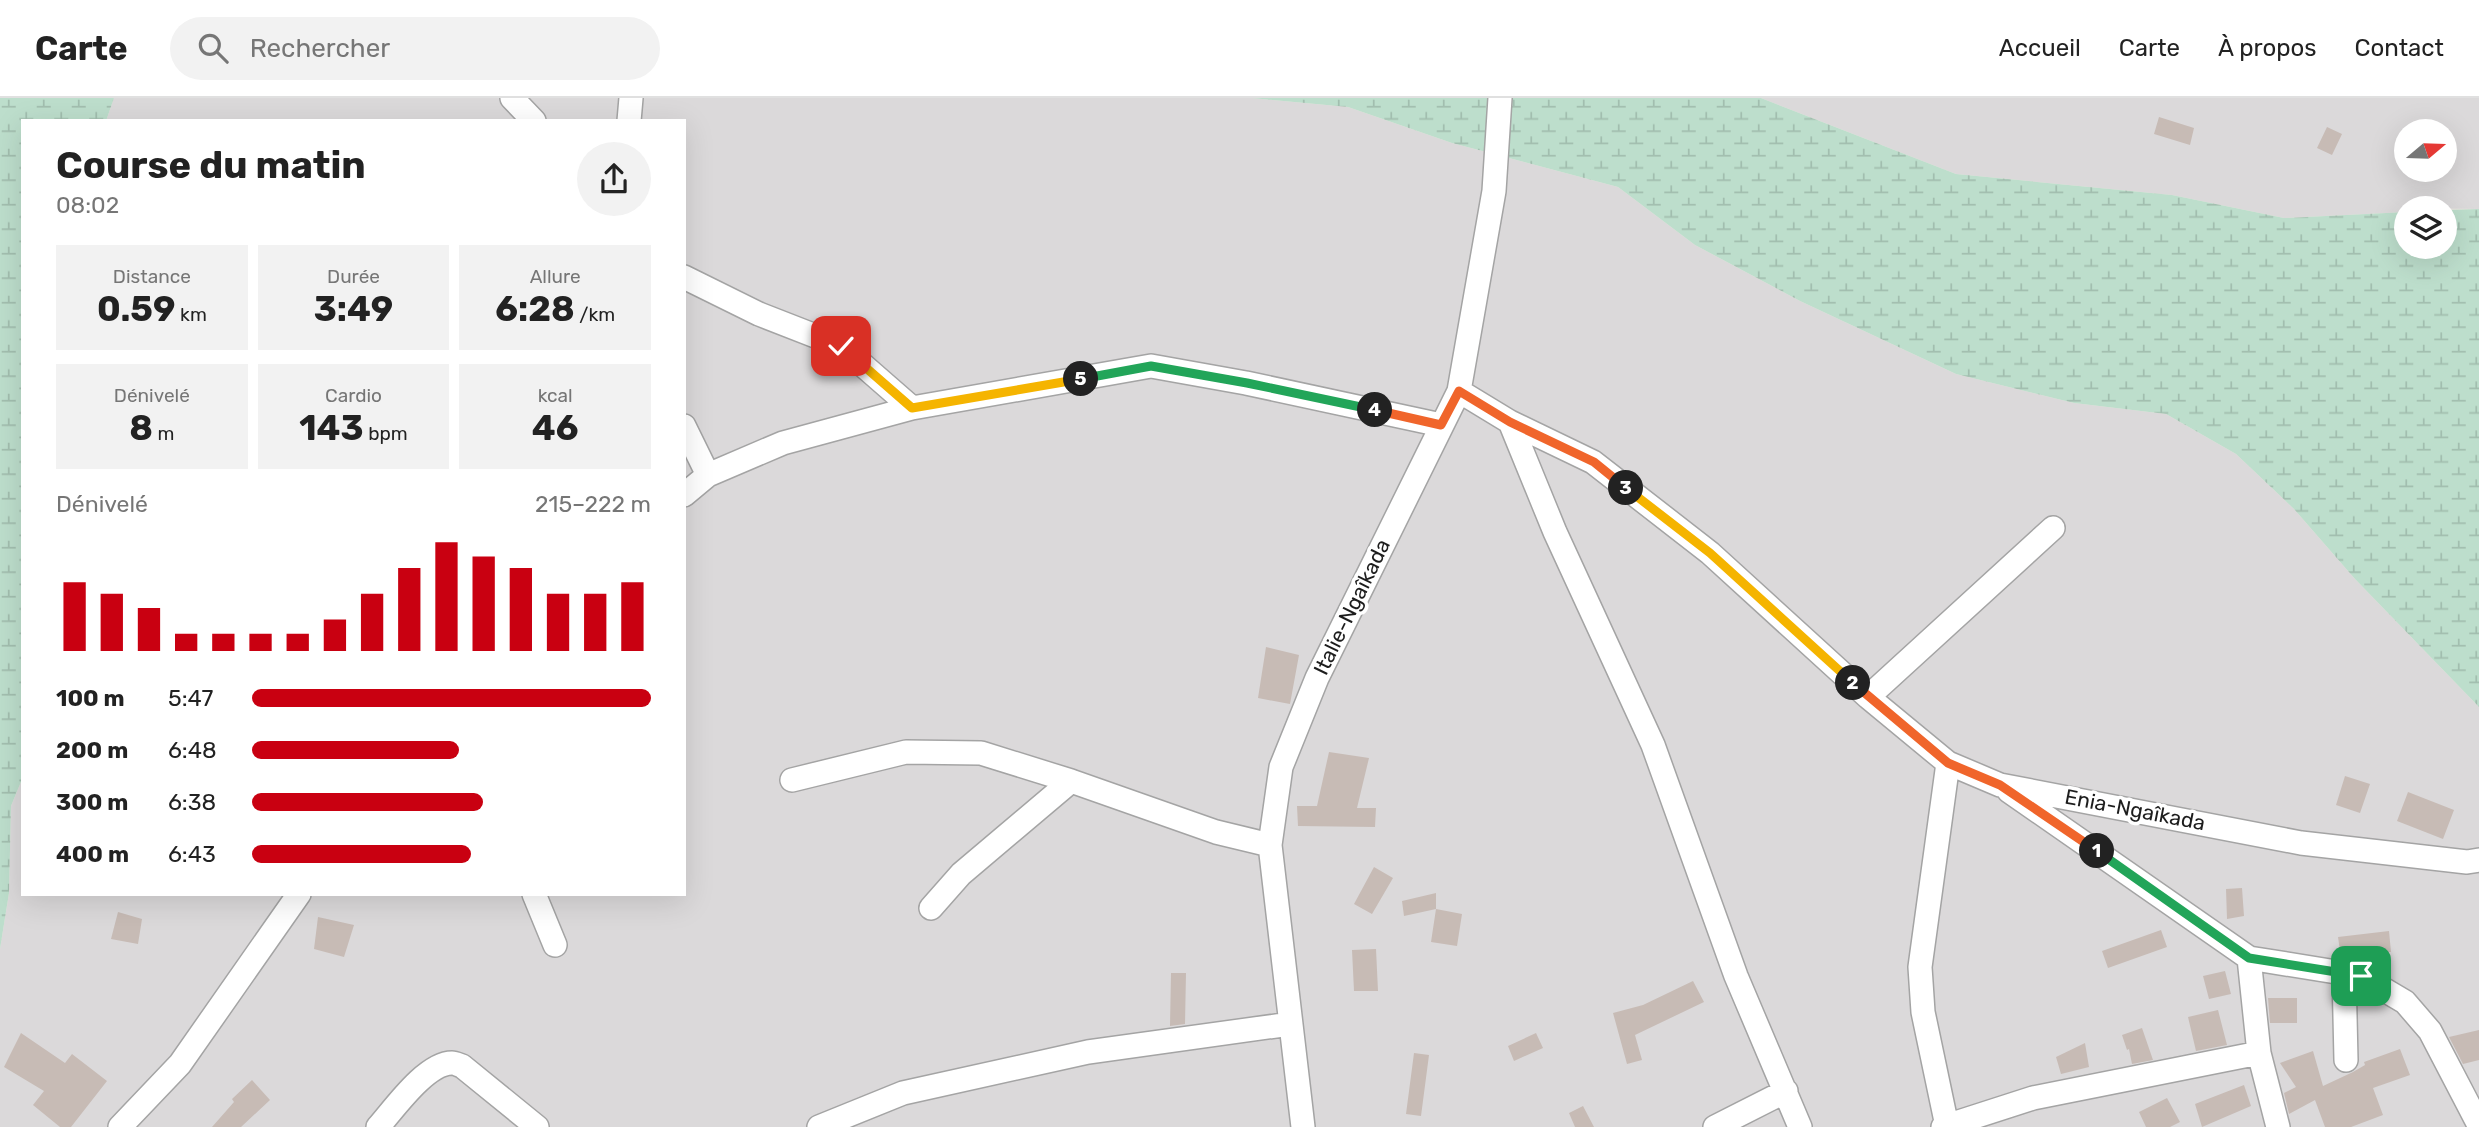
<!DOCTYPE html>
<html lang="fr">
<meta charset="utf-8">
<style>
:root{--surface:#fff;--page:#f2f2f2;--text:#222;--muted:#767676;--line:#e0e0e0;--accent:#c90011}
body{margin:0;font-family:Rubik,sans-serif;background:var(--page);color:var(--text);height:100vh;display:flex;flex-direction:column;font-size:26px;white-space:nowrap}
*{box-sizing:border-box;margin:0}
p{font-size:23px;color:var(--muted)}
.icon{flex:none;width:38px;height:38px;fill:none;stroke:currentColor;stroke-width:2;stroke-linecap:round;stroke-linejoin:round}
.map{position:relative;flex:1;overflow:hidden}
.side{position:absolute;left:21px;top:21px;width:665px;height:777px;display:flex;flex-direction:column;background:var(--surface);border-radius:0px;box-shadow:0 7px 28px #0002}
.side>*{flex:none}
.needle{width:46px;rotate:71deg}
.tools{position:absolute;left:2394px;top:21px;display:grid;gap:14px}
.tools a{display:grid;place-items:center;width:63px;height:63px;border-radius:50%;background:var(--surface);box-shadow:0 7px 28px #0002;font-size:35px}
.pin{position:absolute;display:grid;place-items:center;width:60px;height:60px;color:#fff;margin:-30px;border-radius:14px;box-shadow:0 4px 10px #0006}
.km{position:absolute;width:35px;height:35px;margin:-18px;border-radius:50%;background:#222;color:#fff;font-size:19px;line-height:35px;text-align:center}
.round{display:grid;place-items:center;flex:none;width:74px;height:74px;border-radius:37px;background:var(--page)}
.headline{display:flex;align-items:center;justify-content:space-between;height:119px;padding:0 35px}
h1{font-size:38px;font-weight:700;line-height:52px}
.metrics{display:grid;grid-template-columns:repeat(3,1fr);gap:10px;height:119px;padding:7px 35px}
.metrics div{display:grid;align-content:center;border-radius:0px;background:var(--page);text-align:center}
.metrics b{font-size:35px;font-weight:700}
.metrics small{font-size:19px;font-weight:400}
.metrics p{font-size:19px}
.chart{height:196px;padding:14px 35px}
.chart p{display:flex;justify-content:space-between}
.chart svg{width:100%;height:126px;margin-top:7px;stroke:var(--accent);stroke-width:6}
ul{padding:0 35px;list-style:none;font-size:23px}
li{display:grid;grid-template-columns:112px 84px 1fr;align-items:center;height:52px}
li i{height:18px;border-radius:9px;background:var(--accent)}
header{display:flex;align-items:center;gap:42px;box-sizing:border-box;height:98px;padding:0 35px;background:var(--surface);border-bottom:2px solid var(--line)}
header strong{font-size:33px}
nav{display:flex;gap:38px;margin-inline-start:auto;font-size:24px}
.search{width:490px;height:63px;background:var(--page);display:flex;align-items:center;gap:18px;box-sizing:border-box;padding:0 24px;border-radius:38px;color:var(--muted);font-size:26px}
.map>svg:first-child{display:block}
.residential{fill:#dbd9da;fill-rule:evenodd}
.wetland{fill:url(#wetland-marsh)}
.building{fill:#c7bbb5}
.lines{fill:none;stroke-linecap:round;stroke-linejoin:round}
.minor-casing{stroke:#a4a4a4;stroke-width:26}
.minor{stroke:#fff;stroke-width:23}
.split-1-casing{stroke:#fff;stroke-width:14}
.split-2-casing{stroke:#fff;stroke-width:14}
.split-3-casing{stroke:#fff;stroke-width:14}
.split-4-casing{stroke:#fff;stroke-width:14}
.split-5-casing{stroke:#fff;stroke-width:14}
.split-6-casing{stroke:#fff;stroke-width:14}
.split-1{stroke:#22a559;stroke-width:9}
.split-2{stroke:#f0652b;stroke-width:9}
.split-3{stroke:#f5b400;stroke-width:9}
.split-4{stroke:#f0652b;stroke-width:9}
.split-5{stroke:#22a559;stroke-width:9}
.split-6{stroke:#f5b400;stroke-width:9}
.labels{text-anchor:middle;stroke-width:7;stroke-linejoin:round;paint-order:stroke}
.street-label{font-size:21px;fill:#1d1d1d;stroke:#fff}
</style>
<header>
<strong>Carte</strong>
<div class="search"><svg class="icon" aria-label="search" viewBox="0 0 24 24"><circle cx="10" cy="10" r="6"/><path d="M15 15l6 6"/></svg>Rechercher</div>
<nav><a>Accueil</a><a>Carte</a><a>À propos</a><a>Contact</a></nav>
</header>
<div class="map">
<svg width="2479" height="1029" viewBox="0 0 2479 1029">
<defs>
<pattern id="wetland-marsh" width="20" height="14" patternUnits="userSpaceOnUse" patternTransform="scale(1.75)"><rect width="20" height="14" fill="#bddecc"/><path d="M1 5h8M5 5V1M11 12h8M15 12V8" fill="none" stroke="#a2beaf"/></pattern>
</defs>
<rect width="100%" height="100%" fill="#efe9e2"/>
<path class="residential" d="M114,0h1138l96,9 104,36 166,44 77,58 105,56 156,73 118,29 92,11 70,40 58,55 61,70 124,128v420h-2479v-178l9,-56 2,-87 12,-29v117h661v-773h-578z
M1761,0h718v111l-73,-1v4l-122,6 -112,-23 -216,-21zM2406,33h39v39h-39z"/>
<path class="wetland" d="M0,0h114l-8,23h-83v656l-12,29 -2,87 -9,56z
M1252,0h509l195,76 216,21 112,23 122,-6v35h39v-37l34,-1v498l-124,-128 -61,-70 -58,-55 -70,-40 -92,-11 -118,-29 -156,-73 -105,-56 -77,-58 -166,-44 -104,-36z"/>
<path class="building" d="M2159,19l35,11 -4,17 -36,-11z
M2327,29l15,7 -10,21 -15,-7z
M1266,549l33,8 -9,49 -32,-6z
M1329,654l40,6 -12,50h19l-1,19 -77,-1 -1,-20h20z
M2345,678l25,8 -10,29 -24,-8z
M2408,694l46,18 -11,29 -46,-18z
M1374,769l19,11 -21,36 -18,-10z
M2242,790l2,28 -17,3 -1,-30z
M1436,795v16l-32,7 -2,-15z
M1436,811l26,5 -5,32 -26,-4z
M118,814l24,7 -4,25 -27,-5z
M318,819l36,8 -10,32 -30,-8z
M2161,832l6,17 -59,21 -6,-17z
M2389,833l2,21 -50,6 -3,-21z
M1376,851l2,42h-24l-2,-41z
M2225,873l6,23 -22,5 -6,-23z
M1171,875h15l-1,51 -15,2z
M1693,883l11,21 -69,33 7,25 -15,4 -14,-51 30,-8z
M2268,900h29v25h-27z
M2218,912l9,35 -31,6 -8,-34z
M2142,930l11,32 -21,4 -3,-15 -2,1 -5,-15z
M2479,932v30l-16,4 -14,-27z
M21,935l44,30 7,-9 35,27 -36,46h-11l-27,-22 11,-14 -40,-24z
M1536,935l7,15 -29,13 -6,-15z
M2085,945l4,24 -28,7 -5,-17z
M2400,951l10,26 -37,13 10,27 -32,12h-26l-10,-27 -26,14 -5,-21 12,-6 -16,-24 33,-12 10,35 30,-14 12,-7 -1,-3z
M1414,955l15,2 -8,61 -15,-2z
M252,982l18,20 -29,27h-29l22,-25 -2,-3z
M2244,987l7,21 -49,21 -7,-23z
M2167,1000l13,24 -10,5h-24l-7,-15z
M1583,1008l11,21h-19l-6,-14z"/>
<g class="lines">
<g class="minor-casing">
<path id="minor" d="M512,0l22,23
M629,23l2,-23
M684,179l75,37 82,32 71,62
M1459,293l51,31 83,40 117,91 158,144 80,66 52,22 301,58 166,19 12,-2
M1510,324l45,110 98,213 83,231 64,151
M684,328l24,49
M684,397l24,-20 75,-32 129,-35 239,-42 95,17 195,42
M1868,599l185,-169
M792,682l114,-28 75,1 90,28 145,51 54,13
M2009,693l240,167 112,18 44,26 25,29 49,94
M534,796l21,51
M931,810l30,-34 110,-93
M2249,860l10,95 19,74
M2344,875l2,87
M1947,1028l-24,-114 -3,-45 28,-204
M120,1029l60,-63 119,-170
M378,1029c16,-18 48,-64 74,-64 3,0 7,2 10,3l75,61
M819,1029l84,-34 185,-41 202,-28
M1303,1029l-33,-282 11,-78 36,-89 142,-287 35,-200 6,-93
M1715,1029l71,-36
M1943,1029l90,-29 226,-45"/>
</g>
<use href="#minor" class="minor"/>
</g>
<g class="lines">
<g class="split-1-casing">
<path id="split-1" d="M2097,753l152,107 112,18"/>
</g>
<g class="split-2-casing">
<path id="split-2" d="M1853,585l95,80 52,22 97,66"/>
</g>
<g class="split-3-casing">
<path id="split-3" d="M1626,390l84,65 143,130"/>
</g>
<g class="split-4-casing">
<path id="split-4" d="M1375,312l66,15 18,-34 51,31 84,40 32,26"/>
</g>
<g class="split-5-casing">
<path id="split-5" d="M1081,281l70,-13 96,17 128,27"/>
</g>
<g class="split-6-casing">
<path id="split-6" d="M841,248l71,62 169,-29"/>
</g>
<use href="#split-1" class="split-1"/>
<use href="#split-2" class="split-2"/>
<use href="#split-3" class="split-3"/>
<use href="#split-4" class="split-4"/>
<use href="#split-5" class="split-5"/>
<use href="#split-6" class="split-6"/>
</g>
<g class="labels">
<g class="street-label">
<text transform="translate(1352 509) rotate(-64)" y="7">Italie-Ngaîkada</text>
<text transform="translate(2135 712) rotate(11)" y="7">Enia-Ngaîkada</text>
</g>
</g>
</svg>
<div class="tools">
<a><svg class="needle" viewBox="-14 -14 28 28"><path d="M0-13l5 13h-10z" fill="#e53935"/><path d="M0 13l5-13h-10z" fill="#767676"/></svg></a>
<a><svg class="icon" aria-label="layers" viewBox="0 0 24 24"><path d="M12 4l9 5-9 5-9-5zM3 14l9 5 9-5"/></svg></a>
</div>
<div class="pin" style="left:2361px;top:878px;background:#1e9e55"><svg class="icon" aria-label="arrive" viewBox="0 0 24 24"><path d="M6 21V4h12l-3 4 3 4H6"/></svg></div>
<div class="pin" style="left:841px;top:248px;background:#d93025"><svg class="icon" aria-label="check" viewBox="0 0 24 24"><path d="M5 12l5 5 9-10"/></svg></div>
<b class="km" style="left:2097px;top:753px">1</b>
<b class="km" style="left:1853px;top:585px">2</b>
<b class="km" style="left:1626px;top:390px">3</b>
<b class="km" style="left:1375px;top:312px">4</b>
<b class="km" style="left:1081px;top:281px">5</b>
<section class="side">
<div class="headline"><div><h1>Course du matin</h1><p>08:02</p></div><a class="round"><svg class="icon" aria-label="share" viewBox="0 0 24 24"><path d="M12 15V3M7 8l5-5 5 5M5 13v7h14v-7"/></svg></a></div>
<div class="metrics">
<div><p>Distance</p><b>0.59<small> km</small></b></div>
<div><p>Durée</p><b>3:49</b></div>
<div><p>Allure</p><b>6:28<small> /km</small></b></div>
</div>
<div class="metrics">
<div><p>Dénivelé</p><b>8<small> m</small></b></div>
<div><p>Cardio</p><b>143<small> bpm</small></b></div>
<div><p>kcal</p><b>46</b></div>
</div>
<div class="chart"><p><span>Dénivelé</span>215–222 m</p>
<svg viewBox="0 0 160 44" preserveAspectRatio="none"><path d="M5 44V20M15 44V24M25 44V29M35 44V38M45 44V38M55 44V38M65 44V38M75 44V33M85 44V24M95 44V15M105 44V6M115 44V11M125 44V15M135 44V24M145 44V24M155 44V20"/></svg>
</div>
<ul>
<li><b>100 m</b>5:47<i style="width:100%"></i></li>
<li><b>200 m</b>6:48<i style="width:52%"></i></li>
<li><b>300 m</b>6:38<i style="width:58%"></i></li>
<li><b>400 m</b>6:43<i style="width:55%"></i></li>
</ul>
</section>
</div>
